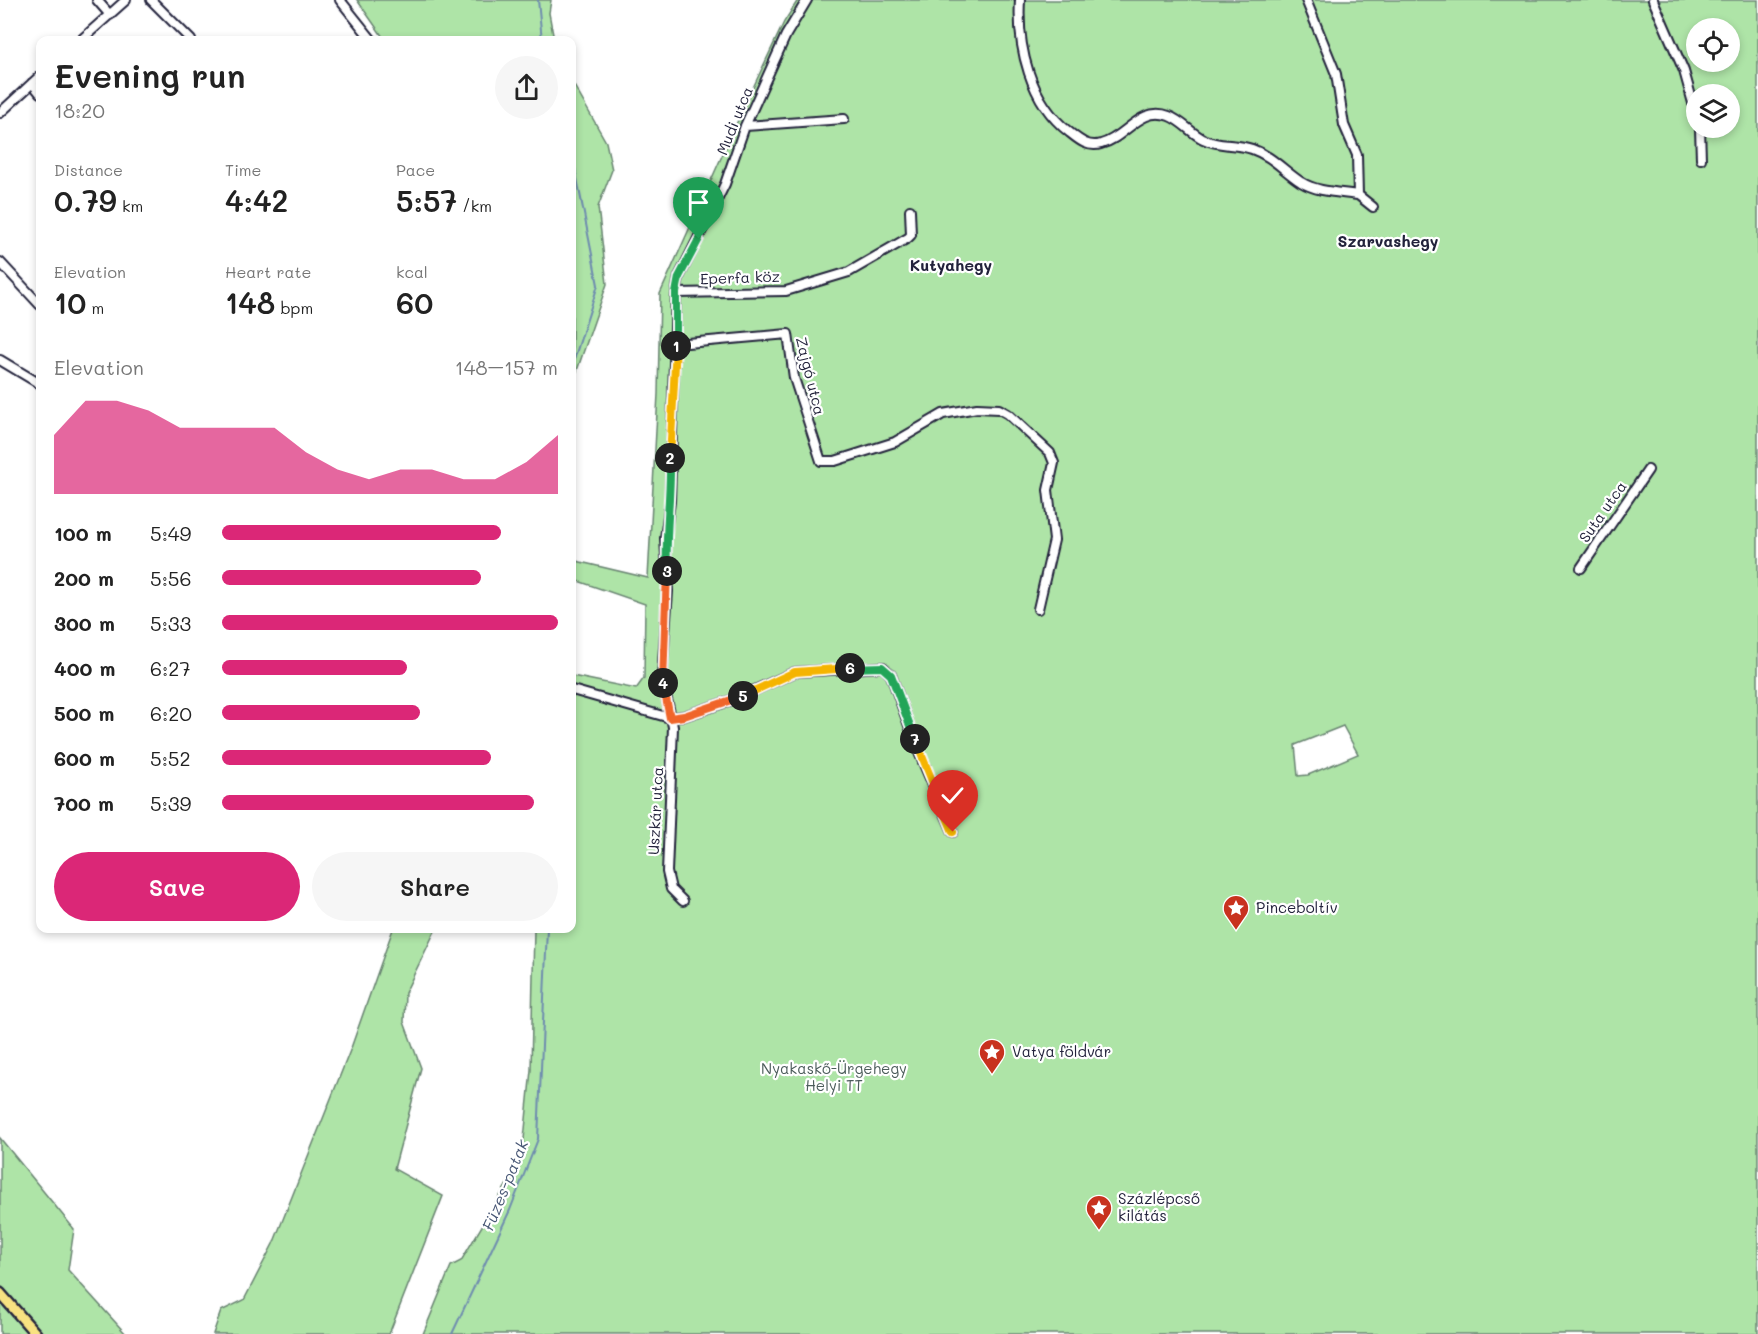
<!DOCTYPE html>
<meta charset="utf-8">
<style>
:root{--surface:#fff;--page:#f6f6f6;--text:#222;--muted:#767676;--accent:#db2777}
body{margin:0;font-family:Mali,sans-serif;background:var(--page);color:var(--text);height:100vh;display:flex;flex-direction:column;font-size:22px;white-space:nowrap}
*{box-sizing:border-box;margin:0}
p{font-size:20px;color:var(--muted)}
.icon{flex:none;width:33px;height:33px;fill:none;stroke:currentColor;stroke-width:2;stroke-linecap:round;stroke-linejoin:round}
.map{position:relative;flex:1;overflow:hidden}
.details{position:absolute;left:36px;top:36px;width:540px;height:897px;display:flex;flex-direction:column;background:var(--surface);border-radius:12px;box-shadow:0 3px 9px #0003}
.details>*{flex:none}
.tools{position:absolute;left:1686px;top:18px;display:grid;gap:12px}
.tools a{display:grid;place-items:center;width:54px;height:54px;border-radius:50%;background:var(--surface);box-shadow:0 3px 9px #0003;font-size:30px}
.pin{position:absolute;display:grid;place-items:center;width:51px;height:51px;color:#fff;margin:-62px -26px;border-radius:50% 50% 50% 0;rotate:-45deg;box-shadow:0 0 6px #0007}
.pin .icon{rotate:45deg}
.km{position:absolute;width:30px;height:30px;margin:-15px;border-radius:50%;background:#222;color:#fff;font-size:16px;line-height:30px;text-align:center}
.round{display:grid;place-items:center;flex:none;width:63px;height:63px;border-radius:32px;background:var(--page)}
.summary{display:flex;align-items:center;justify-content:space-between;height:102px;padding:0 18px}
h1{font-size:33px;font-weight:600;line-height:45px}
.metrics{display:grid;grid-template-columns:repeat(3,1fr);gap:9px;height:102px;padding:6px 18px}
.metrics div{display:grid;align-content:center}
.metrics b{font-size:30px;font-weight:600}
.metrics small{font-size:16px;font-weight:400}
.metrics p{font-size:16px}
.chart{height:168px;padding:12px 18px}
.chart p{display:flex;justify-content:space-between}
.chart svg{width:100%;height:108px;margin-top:6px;fill:var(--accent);opacity:.7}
.button{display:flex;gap:12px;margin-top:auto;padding:12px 18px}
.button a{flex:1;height:69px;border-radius:36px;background:var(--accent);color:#fff;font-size:24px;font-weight:600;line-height:69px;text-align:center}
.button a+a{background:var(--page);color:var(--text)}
ul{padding:0 18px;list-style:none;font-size:20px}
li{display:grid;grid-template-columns:96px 72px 1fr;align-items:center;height:45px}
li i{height:15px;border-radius:8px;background:var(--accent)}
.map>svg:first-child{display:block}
.green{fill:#aee4a7;stroke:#688371;stroke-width:1.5;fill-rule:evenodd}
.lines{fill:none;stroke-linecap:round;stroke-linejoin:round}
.stream{stroke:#6e8caf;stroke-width:2}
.minor-casing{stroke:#22223b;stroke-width:12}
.major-casing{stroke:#22223b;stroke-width:14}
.minor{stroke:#fff;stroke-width:8}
.major{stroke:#f8e281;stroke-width:9}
.split-1-casing{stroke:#fff;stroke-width:12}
.split-2-casing{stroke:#fff;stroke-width:12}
.split-3-casing{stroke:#fff;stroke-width:12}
.split-4-casing{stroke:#fff;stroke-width:12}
.split-5-casing{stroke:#fff;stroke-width:12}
.split-6-casing{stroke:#fff;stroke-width:12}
.split-7-casing{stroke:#fff;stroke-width:12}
.split-8-casing{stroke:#fff;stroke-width:12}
.split-1{stroke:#22a559;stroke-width:8}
.split-2{stroke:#f5b400;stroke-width:8}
.split-3{stroke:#22a559;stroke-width:8}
.split-4{stroke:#f0652b;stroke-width:8}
.split-5{stroke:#f0652b;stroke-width:8}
.split-6{stroke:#f5b400;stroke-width:8}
.split-7{stroke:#22a559;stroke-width:8}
.split-8{stroke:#f5b400;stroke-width:8}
.labels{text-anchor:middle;stroke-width:4.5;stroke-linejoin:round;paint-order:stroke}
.street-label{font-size:15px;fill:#22223b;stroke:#fff}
.poi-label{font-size:15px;fill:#22223b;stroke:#fff;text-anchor:start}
.park-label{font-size:15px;fill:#4c5c5b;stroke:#fff}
.neighbourhood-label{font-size:16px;font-weight:bold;fill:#22223b;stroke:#fff}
.water-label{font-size:16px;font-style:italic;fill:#485775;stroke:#fff}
</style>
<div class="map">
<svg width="1758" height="1334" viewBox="0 0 1758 1334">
<rect width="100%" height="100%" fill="#fff"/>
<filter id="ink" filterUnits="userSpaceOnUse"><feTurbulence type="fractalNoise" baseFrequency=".0167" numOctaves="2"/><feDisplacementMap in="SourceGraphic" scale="12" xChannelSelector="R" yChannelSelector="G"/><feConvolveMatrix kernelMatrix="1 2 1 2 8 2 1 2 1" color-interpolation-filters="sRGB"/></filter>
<g filter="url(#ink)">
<path class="green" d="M357,0h194l-2,13 5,27h-169z
M798,0h960v1334h-1335l28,-68 10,-5 61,-102 9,-89 3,-141 38,-1v-252l64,13 8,-11 1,-74 -73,-25v-19l76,18 10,-184 2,-100 83,-185 41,-87zM1696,28h34v34h-34zM1696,94h34v34h-34zM1343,726l15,28 -50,21 -10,1 -3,-31z
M572,82l34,60 6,28 -14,37 9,77 -35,101z
M393,929h43l-31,64 -1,29 17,46 -27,101 49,27 -54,138h-176l8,-23 23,-11 30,-58 77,-194z
M0,1138l74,91 -6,41 58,64h-126z"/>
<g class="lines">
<path class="stream" d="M538,0l4,40
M572,153l26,132 -26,81
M452,1334l58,-124 28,-71 9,-211"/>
<g class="minor-casing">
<path id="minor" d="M97,0l13,15
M151,0l40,40
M340,0l32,40
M1020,0c-3,47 10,102 49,132 10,8 19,16 32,12 25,-6 39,-39 68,-28 13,5 22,17 34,23 16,8 32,4 49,10 20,7 31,21 49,33 16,10 38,10 57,13
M1306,0l30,74 8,51 13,30 1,40 15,12
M1653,0l31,71 12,43
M81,40l45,-40
M32,83l8,10
M0,113l40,-37
M745,126l99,-7
M1700,128l1,31
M0,262l40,43
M676,293l110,-2 63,-19 59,-34 3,-3 -1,-25
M676,344l112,-10 6,44 27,83h14l60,-19 48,-28 34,-6 22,1 9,5 42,39 4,10 -6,27 6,50 -16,69
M0,360l40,24
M1581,568l67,-98
M572,690l98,28 14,-2 51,-17 60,-27 88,-5 8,8 26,73 36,84
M683,901l-12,-12 -4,-17 6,-145 -11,-51 6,-85 -3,-53 5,-36 6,-209 3,-16 46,-93 20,-58 41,-91 21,-35"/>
</g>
<g class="major-casing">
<path id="major" d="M0,1293l36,41"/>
</g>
<use href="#minor" class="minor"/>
<use href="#major" class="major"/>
</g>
</g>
<g class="lines" filter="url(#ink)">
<g class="split-1-casing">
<path id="split-1" d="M676,346v-53l3,-16 20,-38"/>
</g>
<g class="split-2-casing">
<path id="split-2" d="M670,458l6,-112"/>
</g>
<g class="split-3-casing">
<path id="split-3" d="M667,571c-2,-38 4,-75 3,-113"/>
</g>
<g class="split-4-casing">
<path id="split-4" d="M663,683l4,-112"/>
</g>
<g class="split-5-casing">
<path id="split-5" d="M663,683l7,35 14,-2 59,-20"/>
</g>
<g class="split-6-casing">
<path id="split-6" d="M743,696l52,-24 55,-4"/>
</g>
<g class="split-7-casing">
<path id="split-7" d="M850,668l32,-1 9,8 24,64"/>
</g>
<g class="split-8-casing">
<path id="split-8" d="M915,739l38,93"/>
</g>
<use href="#split-1" class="split-1"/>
<use href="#split-2" class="split-2"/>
<use href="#split-3" class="split-3"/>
<use href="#split-4" class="split-4"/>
<use href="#split-5" class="split-5"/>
<use href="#split-6" class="split-6"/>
<use href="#split-7" class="split-7"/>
<use href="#split-8" class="split-8"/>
</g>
<defs>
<g id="sight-pin" transform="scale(1.35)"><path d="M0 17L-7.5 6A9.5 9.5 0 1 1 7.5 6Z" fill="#c8321e" stroke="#fff"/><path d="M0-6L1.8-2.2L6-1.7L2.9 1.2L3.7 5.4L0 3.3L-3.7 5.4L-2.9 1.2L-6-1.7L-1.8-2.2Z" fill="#fff"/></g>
</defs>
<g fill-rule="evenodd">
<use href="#sight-pin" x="1236" y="908"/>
<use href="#sight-pin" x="992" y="1052"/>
<use href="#sight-pin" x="1099" y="1208"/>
</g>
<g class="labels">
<g class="street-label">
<text transform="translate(735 121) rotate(-68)" y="5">Mudi utca</text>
<text transform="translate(740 278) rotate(-2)" y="5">Eperfa köz</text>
<text transform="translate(810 376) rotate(76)" y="5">Zajgó utca</text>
<text transform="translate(1603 512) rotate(-55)" y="5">Suta utca</text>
<text transform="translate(656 811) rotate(-87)" y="5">Uszkár utca</text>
</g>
<g class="poi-label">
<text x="1256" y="913">Pinceboltív</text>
<text x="1012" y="1057">Vatya földvár</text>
<text x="1118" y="1204">Százlépcső<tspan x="1118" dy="17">kilátás</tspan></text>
</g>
<g class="park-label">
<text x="834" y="1074">Nyakaskő-Ürgehegy<tspan x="834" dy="17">Helyi TT</tspan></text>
</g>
<g class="neighbourhood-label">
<text x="1388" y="247">Szarvashegy</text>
<text x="951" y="271">Kutyahegy</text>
</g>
<g class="water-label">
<text transform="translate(505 1185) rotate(-68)" y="6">Füzes-patak</text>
</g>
</g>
</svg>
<div class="tools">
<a><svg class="icon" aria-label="locate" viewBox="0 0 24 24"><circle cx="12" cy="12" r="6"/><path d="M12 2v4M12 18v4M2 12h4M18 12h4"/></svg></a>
<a><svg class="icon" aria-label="layers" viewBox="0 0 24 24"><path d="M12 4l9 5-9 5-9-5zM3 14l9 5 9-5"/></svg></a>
</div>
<div class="pin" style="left:699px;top:239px;background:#1e9e55"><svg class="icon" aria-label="arrive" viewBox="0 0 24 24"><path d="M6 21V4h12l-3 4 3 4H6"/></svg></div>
<div class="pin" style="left:953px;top:832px;background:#d93025"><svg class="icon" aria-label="check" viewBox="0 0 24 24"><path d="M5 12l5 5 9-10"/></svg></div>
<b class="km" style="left:676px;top:346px">1</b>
<b class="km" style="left:670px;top:458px">2</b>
<b class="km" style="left:667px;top:571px">3</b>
<b class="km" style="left:663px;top:683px">4</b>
<b class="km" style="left:743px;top:696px">5</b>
<b class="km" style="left:850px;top:668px">6</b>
<b class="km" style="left:915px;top:739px">7</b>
<section class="details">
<div class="summary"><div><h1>Evening run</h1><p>18:20</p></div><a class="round"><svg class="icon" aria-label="share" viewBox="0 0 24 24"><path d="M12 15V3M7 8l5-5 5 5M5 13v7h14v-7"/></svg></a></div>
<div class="metrics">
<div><p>Distance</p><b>0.79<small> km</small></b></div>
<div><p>Time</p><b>4:42</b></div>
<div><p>Pace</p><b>5:57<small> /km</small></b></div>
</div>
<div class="metrics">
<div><p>Elevation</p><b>10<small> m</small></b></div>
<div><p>Heart rate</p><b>148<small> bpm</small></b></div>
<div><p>kcal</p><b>60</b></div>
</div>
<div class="chart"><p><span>Elevation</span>148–157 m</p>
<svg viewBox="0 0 160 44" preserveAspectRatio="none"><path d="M0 44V20L10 6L20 6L30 10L40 17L50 17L60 17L70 17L80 27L90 34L100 38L110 34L120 34L130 38L140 38L150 31L160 20V44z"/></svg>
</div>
<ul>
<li><b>100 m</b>5:49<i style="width:83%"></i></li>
<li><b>200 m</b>5:56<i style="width:77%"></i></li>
<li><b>300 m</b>5:33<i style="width:100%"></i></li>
<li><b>400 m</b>6:27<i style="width:55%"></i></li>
<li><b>500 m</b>6:20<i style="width:59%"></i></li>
<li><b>600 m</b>5:52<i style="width:80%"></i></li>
<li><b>700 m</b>5:39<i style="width:93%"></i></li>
</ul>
<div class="button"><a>Save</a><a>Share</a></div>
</section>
</div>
